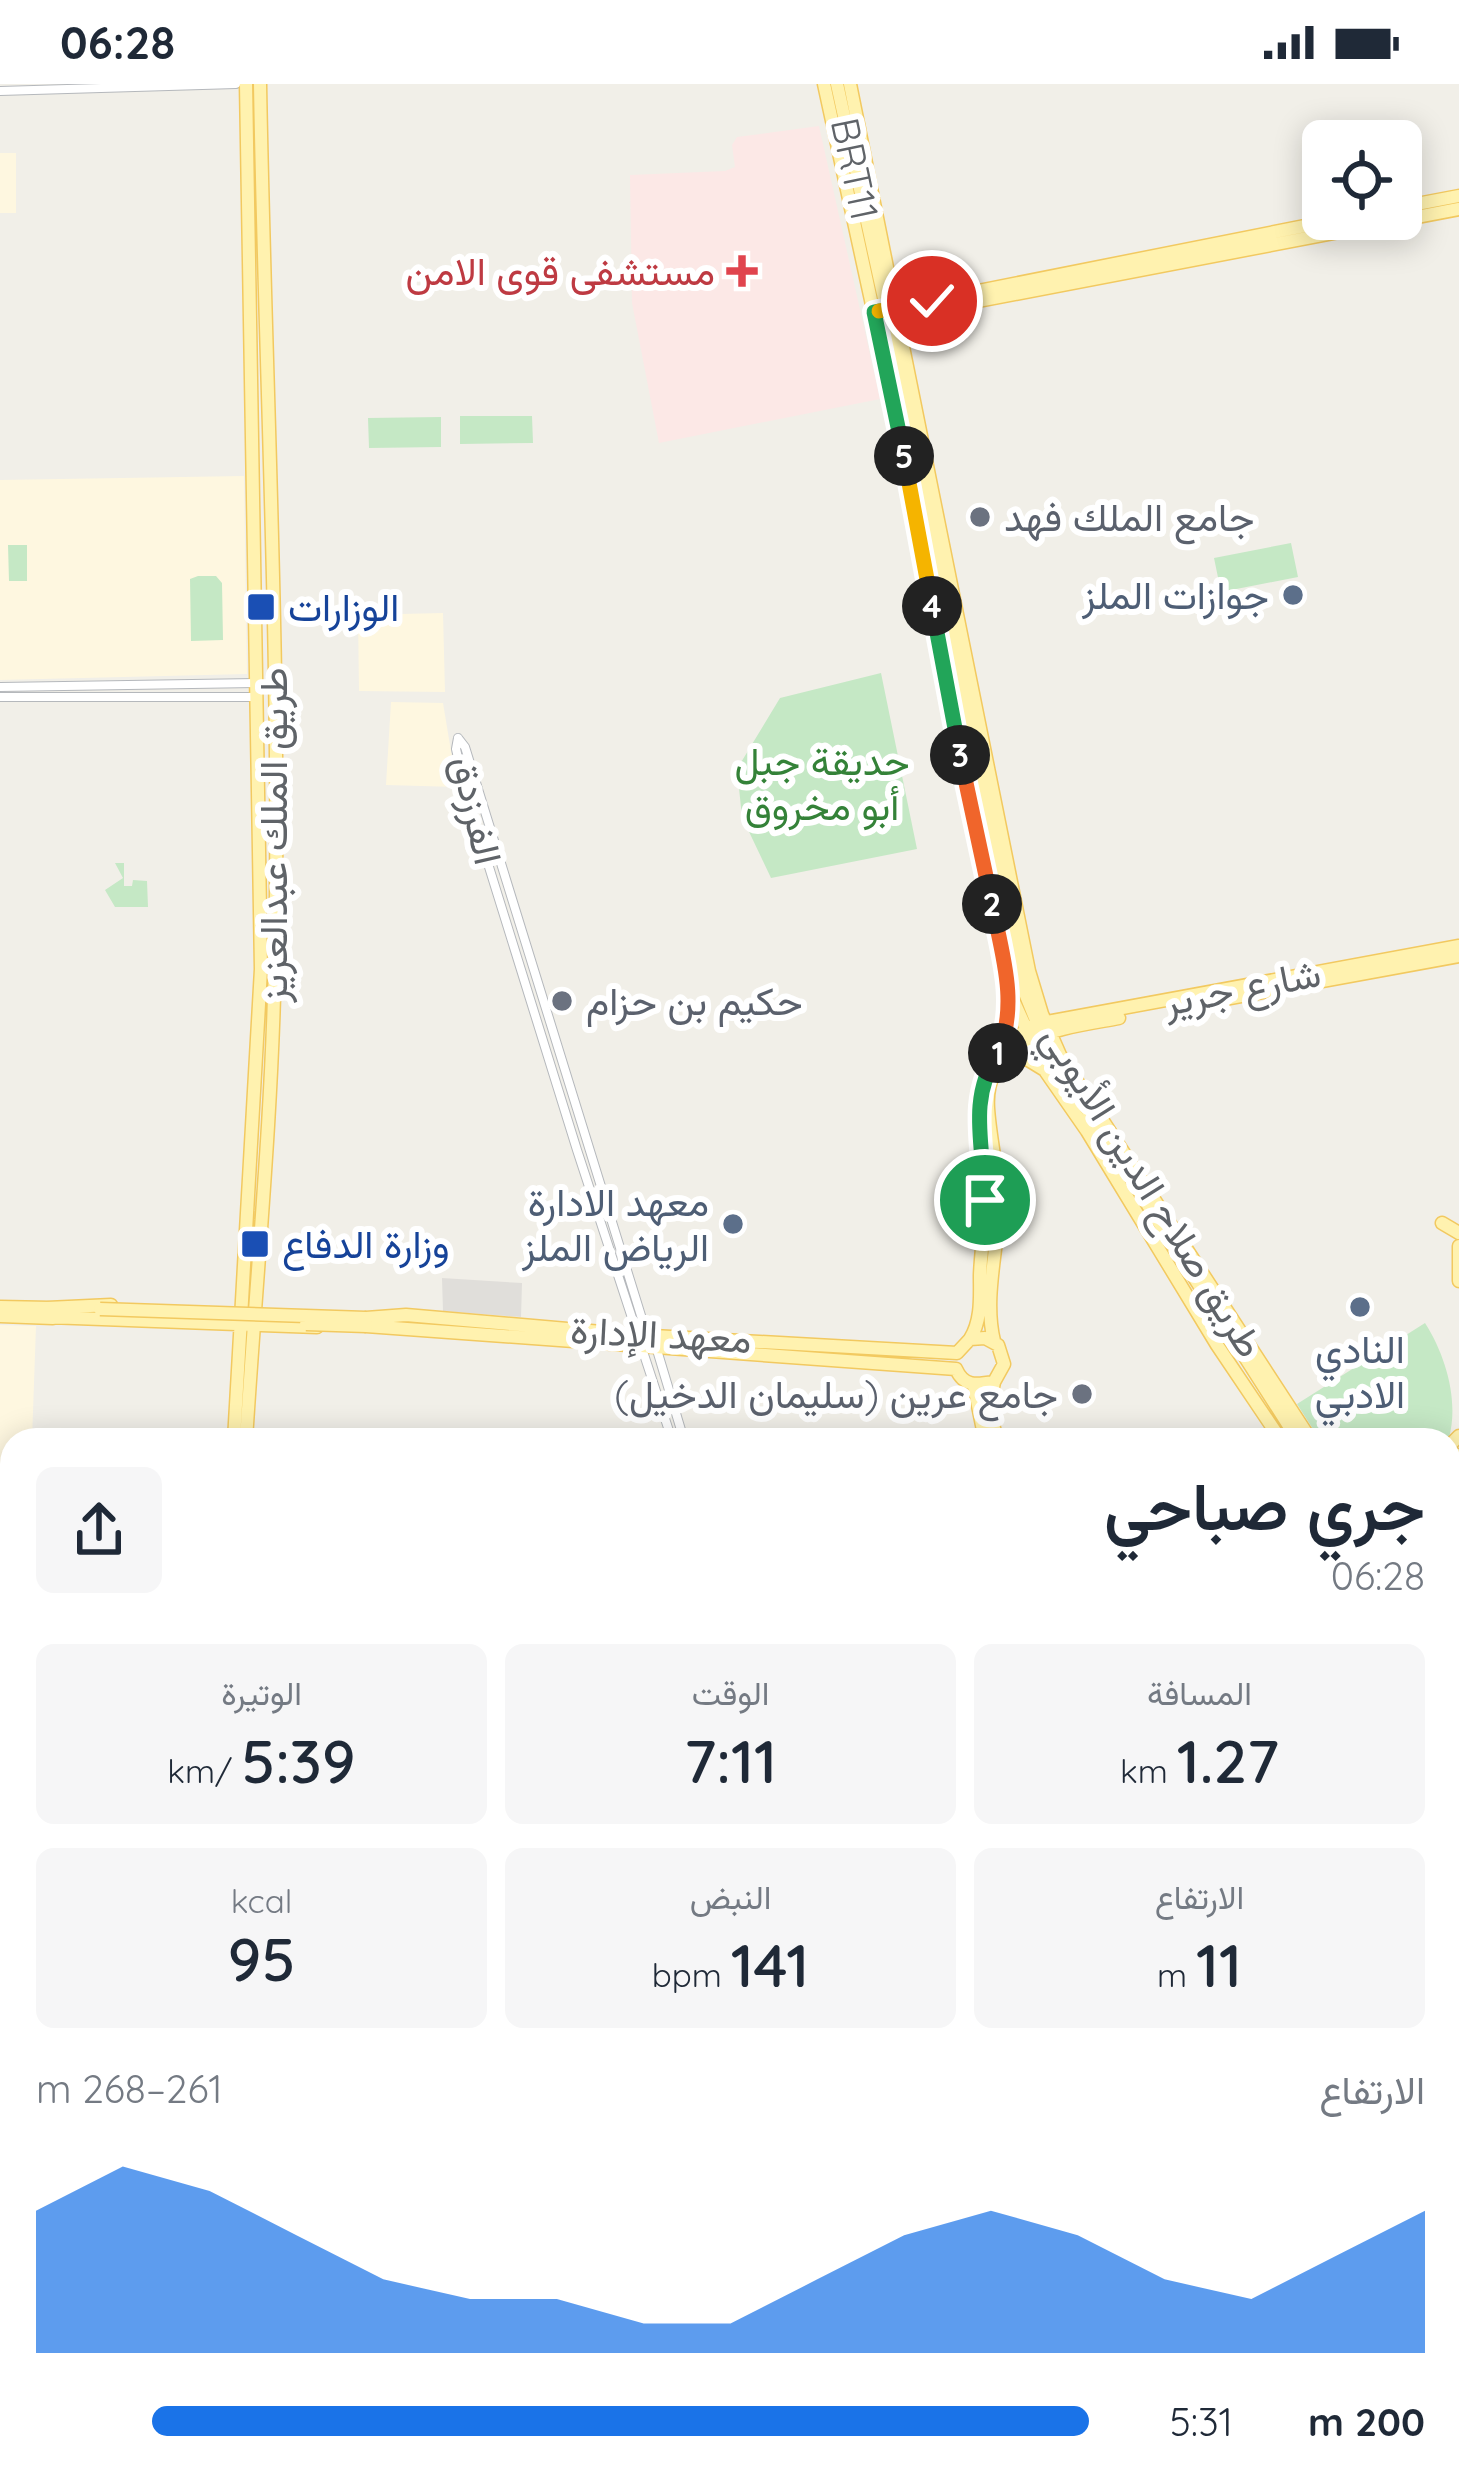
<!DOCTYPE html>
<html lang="ar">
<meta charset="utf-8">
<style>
:root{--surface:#fff;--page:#f6f6f7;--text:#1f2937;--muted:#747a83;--accent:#1a73e8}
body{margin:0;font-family:Quicksand,Vazirmatn,sans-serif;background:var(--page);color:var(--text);direction:rtl;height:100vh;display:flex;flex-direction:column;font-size:45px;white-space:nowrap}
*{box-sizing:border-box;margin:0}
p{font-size:39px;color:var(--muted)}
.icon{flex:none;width:66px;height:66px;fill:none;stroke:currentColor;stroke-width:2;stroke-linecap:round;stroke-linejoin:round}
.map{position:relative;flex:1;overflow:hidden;direction:ltr}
.drawer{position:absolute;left:0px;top:1344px;width:1461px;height:1062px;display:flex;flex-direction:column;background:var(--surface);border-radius:36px 36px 0 0;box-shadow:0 6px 30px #0003;direction:rtl}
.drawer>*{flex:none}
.tools{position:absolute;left:1302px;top:36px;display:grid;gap:24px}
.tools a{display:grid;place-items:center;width:120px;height:120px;border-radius:18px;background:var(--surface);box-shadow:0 6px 30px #0003;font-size:60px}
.pin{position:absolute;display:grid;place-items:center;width:102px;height:102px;color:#fff;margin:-51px;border:6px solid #fff;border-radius:50%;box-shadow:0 3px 12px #0007}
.km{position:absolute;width:60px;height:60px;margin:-30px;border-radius:50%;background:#222;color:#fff;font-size:33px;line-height:60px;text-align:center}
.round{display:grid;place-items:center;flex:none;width:126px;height:126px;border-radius:18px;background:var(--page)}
.headline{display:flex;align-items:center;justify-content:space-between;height:204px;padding:0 36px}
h1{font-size:66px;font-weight:600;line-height:90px}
.figures{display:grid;grid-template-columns:repeat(3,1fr);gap:18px;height:204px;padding:12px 36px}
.figures div{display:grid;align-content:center;border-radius:18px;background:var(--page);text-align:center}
.figures b{font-size:60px;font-weight:600}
.figures small{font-size:33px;font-weight:400}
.figures p{font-size:33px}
.chart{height:336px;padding:24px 36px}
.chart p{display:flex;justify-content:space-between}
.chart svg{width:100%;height:216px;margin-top:12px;fill:var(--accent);opacity:.7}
ul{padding:0 36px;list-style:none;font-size:39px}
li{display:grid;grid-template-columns:192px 144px 1fr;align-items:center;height:90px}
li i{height:30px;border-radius:15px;background:var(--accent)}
.status{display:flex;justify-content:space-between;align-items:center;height:84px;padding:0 60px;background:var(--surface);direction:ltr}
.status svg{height:33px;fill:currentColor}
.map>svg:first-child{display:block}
.commercial{fill:#fef7e0}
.industrial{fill:#e0deda}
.medical{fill:#fce8e6}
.green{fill:#c5e8c5}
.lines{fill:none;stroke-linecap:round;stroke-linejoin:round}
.minor-casing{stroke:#b5b8bc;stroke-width:10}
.major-casing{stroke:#f2c960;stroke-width:15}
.minor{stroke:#fff;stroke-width:8}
.major{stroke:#fff2af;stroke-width:12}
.major-bridge-casing{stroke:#f2c960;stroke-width:15;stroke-linecap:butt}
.major-bridge{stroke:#fff2af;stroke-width:12}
.split-1-casing{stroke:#fff;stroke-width:24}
.split-2-casing{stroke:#fff;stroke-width:24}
.split-3-casing{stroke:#fff;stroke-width:24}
.split-4-casing{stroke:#fff;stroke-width:24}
.split-5-casing{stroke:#fff;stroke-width:24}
.split-6-casing{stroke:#fff;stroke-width:24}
.split-7-casing{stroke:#fff;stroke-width:24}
.split-1{stroke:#22a559;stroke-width:15}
.split-2{stroke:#f0652b;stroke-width:15}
.split-3{stroke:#f0652b;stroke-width:15}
.split-4{stroke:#22a559;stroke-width:15}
.split-5{stroke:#f5b400;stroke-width:15}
.split-6{stroke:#22a559;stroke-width:15}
.split-7{stroke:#f5b400;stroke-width:15}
.health-dot{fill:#e0444e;stroke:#fff;stroke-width:4.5}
.worship-dot{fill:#6b7280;stroke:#fff;stroke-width:4.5}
.service-dot{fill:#5c6f8a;stroke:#fff;stroke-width:4.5}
.transit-dot{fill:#1a4fb4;stroke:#fff;stroke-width:4.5}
.labels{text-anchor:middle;stroke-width:12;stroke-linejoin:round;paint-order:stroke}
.street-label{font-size:39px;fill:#5f6368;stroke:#fff}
.health-label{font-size:39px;fill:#be3a42;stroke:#fff;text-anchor:end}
.worship-label{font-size:39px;fill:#5b616d;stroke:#fff;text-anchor:start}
.service-label{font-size:39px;fill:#4e5e75;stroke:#fff;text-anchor:end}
.transit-label{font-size:39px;fill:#164399;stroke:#fff;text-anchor:start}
.park-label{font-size:39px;fill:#348238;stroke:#fff}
</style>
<div class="status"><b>06:28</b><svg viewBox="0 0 49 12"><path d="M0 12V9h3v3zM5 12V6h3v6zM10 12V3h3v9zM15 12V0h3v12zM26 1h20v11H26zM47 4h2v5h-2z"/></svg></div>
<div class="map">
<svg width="1459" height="2406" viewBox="0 0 1459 2406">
<rect width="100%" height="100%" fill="#f1efe8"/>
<path class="commercial" d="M0,69h16v60h-16z
M244,392l3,198 -247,6v-200z
M443,529l2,79 -86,-1 -1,-76z
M391,618l52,1 14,84 -71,-2z
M0,1241l36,1 -4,114h-20v31h-12z
M0,1402h12v152l-12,-1z
M0,1573h12v159l-12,6z
M12,1758v169l-12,5v-167z
M12,1943v115h-12v-109z
M0,2071h12v146l-12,-2z"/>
<path class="industrial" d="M442,1194l80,5 -1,34 -78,-6z"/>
<path class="medical" d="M819,42l61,273 -221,44 -27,-140 -2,-128 95,-4 10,-4 -3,-22 5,-8z"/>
<path class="green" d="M460,332h72l1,27 -73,1z
M441,333v30l-72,1 -1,-30z
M1291,459l7,34 -77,15 -7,-34z
M8,461h19v36h-18z
M198,492h18l6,7 1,57 -32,1 -1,-62z
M881,589l36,176 -146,29 -29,-61 -5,-48 43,-71z
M115,779h9v23h8l1,-6 14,1 1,26h-33l-10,-17 18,-12z
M1425,1239c21,33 34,78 24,115l-129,2 -23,-36z"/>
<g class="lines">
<g class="minor-casing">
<path id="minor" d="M0,7l236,-7
M0,603l256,-4
M0,613h256
M458,654l7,9 182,588 10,15 27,90
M458,654l-2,11 10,44 111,357 95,290
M0,1558l12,1
M0,1567l12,1
M0,2289l9,23
M0,2322l12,-5
M0,2335l12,-5
M0,2347l12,-2
M0,2354l12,-2
M0,2360l12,-2
M0,2368l12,-1
M97,2394l6,12
M845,2406l3,-12
M859,2406l2,-12"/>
</g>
<g class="major-casing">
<path id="major" d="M824,0l70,322 55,298 60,287 37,81 41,59 130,214 64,95
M837,0l66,301 117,596 27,66 251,393
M850,0l179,887 13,43 18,41 251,385
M1401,123l58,-11
M888,225l452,-90
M895,233l564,-108
M1192,921l267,-49
M1000,964l8,-27 1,-23
M1002,980l23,-6 18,11
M1442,1139l17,10
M1459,1162v35
M0,1223l51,1
M47,1224l64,-3
M0,1232l53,2
M48,1233l269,10
M366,1234l40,-3 230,20 321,18 13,-14 15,-1 13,7 6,19 -10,18c-18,3 -30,5 -38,-13l-590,-43
M970,1255c12,-19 10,-43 10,-64 1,-28 7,-58 5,-86 -6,-74 -24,-120 51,-165l423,-78
M994,1257c-11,-45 5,-94 5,-140 -1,-31 -9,-62 -11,-93 -5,-73 78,-80 131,-90
M994,1298l-5,26 8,32
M974,1302l11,54
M234,1356l27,-471 -15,-885
M246,1356c10,-160 26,-320 29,-482 6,-291 -10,-583 -15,-874
M1449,1362l10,-10
M1449,1377l10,-6
M1449,1387l10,3
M1449,1575l10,15
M1449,1596l10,17
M1449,1621l10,16
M113,2406l2,-12
M126,2406l3,-12
M1111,2406l2,-12
M1121,2406l3,-12"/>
</g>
<use href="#minor" class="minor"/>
<use href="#major" class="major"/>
<g class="major-bridge-casing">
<path id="major-bridge" d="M100,1225l266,9
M306,1240l60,2"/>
</g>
<use href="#major-bridge" class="major-bridge"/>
</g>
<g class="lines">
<g class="split-1-casing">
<path id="split-1" d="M985,1116c-1,-53 -18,-100 13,-147"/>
</g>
<g class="split-2-casing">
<path id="split-2" d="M992,820c10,50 27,100 6,149"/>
</g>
<g class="split-3-casing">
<path id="split-3" d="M960,671l32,149"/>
</g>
<g class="split-4-casing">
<path id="split-4" d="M932,522l28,149"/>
</g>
<g class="split-5-casing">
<path id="split-5" d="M904,372l28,150"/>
</g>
<g class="split-6-casing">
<path id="split-6" d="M879,227l-5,1 30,144"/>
</g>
<g class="split-7-casing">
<path id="split-7" d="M879,227l53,-10"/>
</g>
<use href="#split-1" class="split-1"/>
<use href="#split-2" class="split-2"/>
<use href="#split-3" class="split-3"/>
<use href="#split-4" class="split-4"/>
<use href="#split-5" class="split-5"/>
<use href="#split-6" class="split-6"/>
<use href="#split-7" class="split-7"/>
</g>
<path class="health-dot" d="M736 169h12v12h12v12h-12v12h-12v-12h-12v-12h12z"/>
<g class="worship-dot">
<circle cx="980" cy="433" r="12"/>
<circle cx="562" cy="917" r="12"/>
<circle cx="1082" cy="1310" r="12"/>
</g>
<g class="service-dot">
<circle cx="1293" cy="511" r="12"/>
<circle cx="733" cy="1140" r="12"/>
<circle cx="1360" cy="1223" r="12"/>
</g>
<g class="transit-dot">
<rect x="246" y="508" width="30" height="30" rx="6"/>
<rect x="240" y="1145" width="30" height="30" rx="6"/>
</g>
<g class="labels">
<g class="street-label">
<text transform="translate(855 85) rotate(78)" y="14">BRT11</text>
<text transform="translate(477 726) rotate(77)" y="14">الفرزدق</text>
<text transform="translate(273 751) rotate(-90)" y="14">طريق الملك عبدالعزيز</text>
<text transform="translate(1242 903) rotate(-11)" y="14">شارع جرير</text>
<text transform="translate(1153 1107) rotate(58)" y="14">طريق صلاح الدين الأيوبي</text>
<text transform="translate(661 1250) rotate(3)" y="14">معهد الإدارة</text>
</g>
<g class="health-label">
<text x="715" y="201">مستشفى قوى الامن</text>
</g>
<g class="worship-label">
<text x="1004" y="447">جامع الملك فهد</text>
<text x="586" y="931">حكيم بن حزام</text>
<text x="1058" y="1324" text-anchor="end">جامع عرين (سليمان الدخيل)</text>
</g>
<g class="service-label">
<text x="1269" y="525">جوازات الملز</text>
<text x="709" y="1132">معهد الادارة<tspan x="709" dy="45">الرياض الملز</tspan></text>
<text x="1360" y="1279" text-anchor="middle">النادي<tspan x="1360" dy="45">الادبي</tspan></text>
</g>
<g class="transit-label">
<text x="288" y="537">الوزارات</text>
<text x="282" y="1174">وزارة الدفاع</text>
</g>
<g class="park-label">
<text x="822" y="691">حديقة جبل<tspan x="822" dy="45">أبو مخروق</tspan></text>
</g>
</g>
</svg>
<div class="tools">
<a><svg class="icon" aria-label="locate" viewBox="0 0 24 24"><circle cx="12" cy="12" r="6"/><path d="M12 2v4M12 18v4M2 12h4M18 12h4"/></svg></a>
</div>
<div class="pin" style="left:985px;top:1116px;background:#1e9e55"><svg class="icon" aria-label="arrive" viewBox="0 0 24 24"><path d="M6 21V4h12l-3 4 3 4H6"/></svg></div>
<div class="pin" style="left:932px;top:217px;background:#d93025"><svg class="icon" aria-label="check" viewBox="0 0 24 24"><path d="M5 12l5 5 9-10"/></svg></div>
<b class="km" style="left:998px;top:969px">1</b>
<b class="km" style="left:992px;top:820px">2</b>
<b class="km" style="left:960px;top:671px">3</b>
<b class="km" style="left:932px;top:522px">4</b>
<b class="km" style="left:904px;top:372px">5</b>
<section class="drawer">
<div class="headline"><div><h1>جري صباحي</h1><p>06:28</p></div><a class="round"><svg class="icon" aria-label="share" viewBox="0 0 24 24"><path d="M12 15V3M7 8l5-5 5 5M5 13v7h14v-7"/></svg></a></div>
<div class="figures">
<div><p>المسافة</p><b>1.27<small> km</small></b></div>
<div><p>الوقت</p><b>7:11</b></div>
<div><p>الوتيرة</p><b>5:39<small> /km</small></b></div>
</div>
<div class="figures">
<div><p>الارتفاع</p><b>11<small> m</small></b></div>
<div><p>النبض</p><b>141<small> bpm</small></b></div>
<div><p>kcal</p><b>95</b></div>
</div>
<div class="chart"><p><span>الارتفاع</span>261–268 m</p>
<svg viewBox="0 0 160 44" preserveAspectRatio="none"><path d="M0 44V15L10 6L20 11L30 20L40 29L50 33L60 33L70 38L80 38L90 29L100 20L110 15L120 20L130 29L140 33L150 24L160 15V44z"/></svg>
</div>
<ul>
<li><b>200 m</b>5:31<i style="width:89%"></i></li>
</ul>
</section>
</div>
